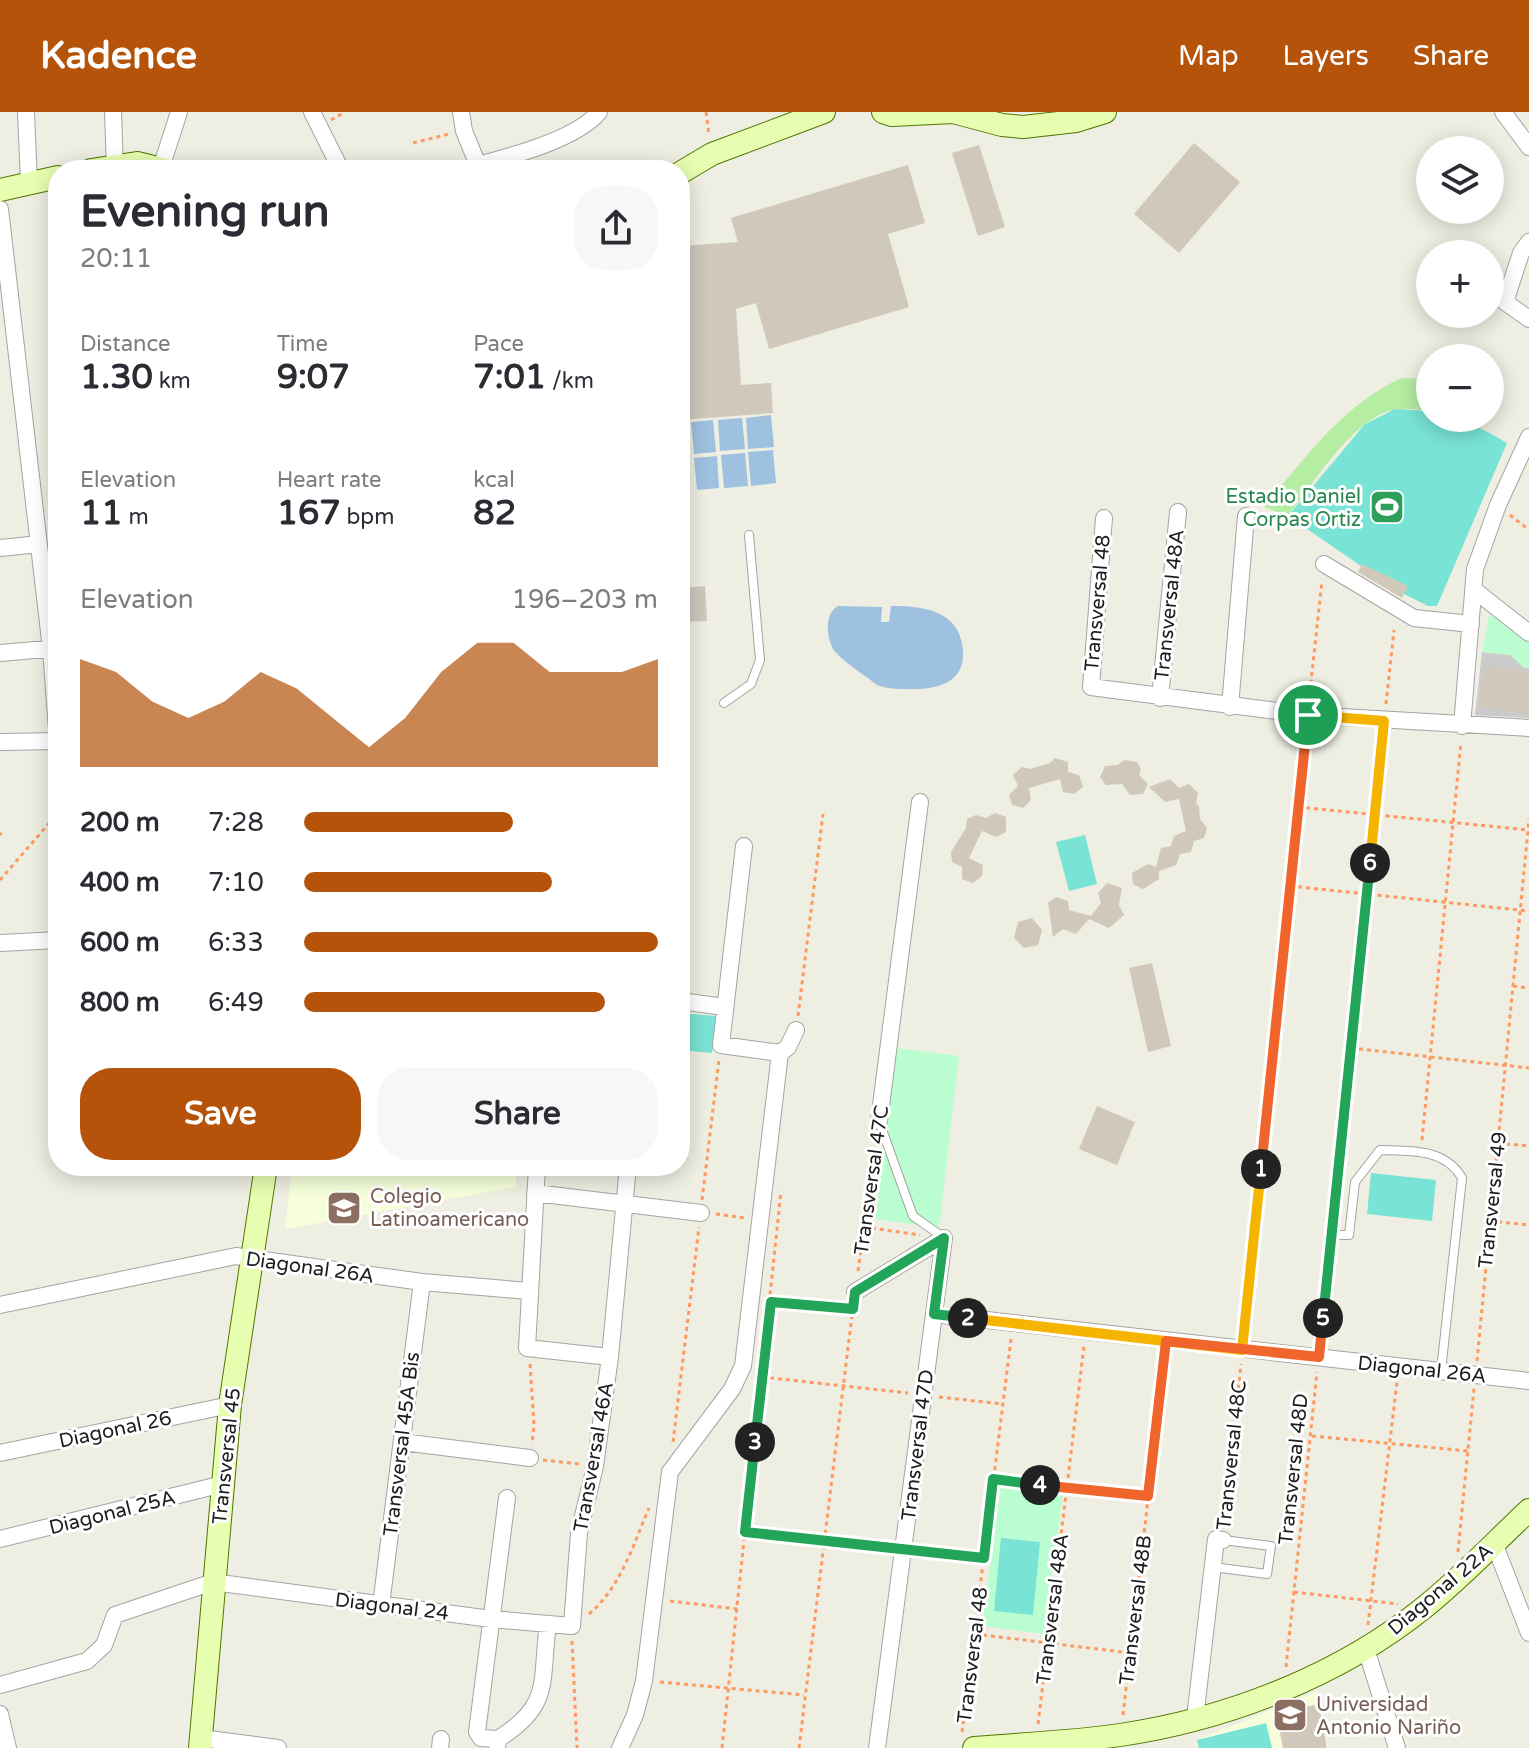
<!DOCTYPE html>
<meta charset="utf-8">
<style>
:root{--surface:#fff;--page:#f7f7f7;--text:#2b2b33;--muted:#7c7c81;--accent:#b45309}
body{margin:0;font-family:"Varela Round",sans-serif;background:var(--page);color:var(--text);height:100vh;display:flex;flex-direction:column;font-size:30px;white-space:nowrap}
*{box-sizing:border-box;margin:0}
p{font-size:26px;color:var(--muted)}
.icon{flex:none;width:44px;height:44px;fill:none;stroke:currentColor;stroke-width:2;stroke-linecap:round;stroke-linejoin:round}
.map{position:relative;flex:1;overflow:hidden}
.sheet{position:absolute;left:48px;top:48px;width:642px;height:1016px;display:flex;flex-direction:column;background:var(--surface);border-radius:32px;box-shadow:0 4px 20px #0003}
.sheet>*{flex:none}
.fabs{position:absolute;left:1416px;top:24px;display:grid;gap:16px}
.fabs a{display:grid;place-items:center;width:88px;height:88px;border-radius:50%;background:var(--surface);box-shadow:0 4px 20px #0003;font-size:40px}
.pin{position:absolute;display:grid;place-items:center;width:68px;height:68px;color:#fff;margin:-34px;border:4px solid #fff;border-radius:50%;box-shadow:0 2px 8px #0007}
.km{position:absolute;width:40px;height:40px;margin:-20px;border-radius:50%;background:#222;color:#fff;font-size:22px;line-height:40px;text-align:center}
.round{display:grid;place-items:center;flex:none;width:84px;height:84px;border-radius:32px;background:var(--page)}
.headline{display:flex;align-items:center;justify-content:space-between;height:136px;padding:0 32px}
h1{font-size:44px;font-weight:700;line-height:60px}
.figures{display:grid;grid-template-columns:repeat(3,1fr);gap:12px;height:136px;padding:8px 32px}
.figures div{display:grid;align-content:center}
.figures b{font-size:34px;font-weight:700}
.figures small{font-size:22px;font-weight:400}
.figures p{font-size:22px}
.chart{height:224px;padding:16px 32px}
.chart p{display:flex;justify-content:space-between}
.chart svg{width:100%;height:144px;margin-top:8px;fill:var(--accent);opacity:.7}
.cta{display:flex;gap:16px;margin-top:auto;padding:16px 32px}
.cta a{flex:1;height:92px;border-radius:32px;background:var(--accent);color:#fff;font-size:32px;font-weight:700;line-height:92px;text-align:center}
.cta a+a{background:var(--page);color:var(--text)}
ul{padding:0 32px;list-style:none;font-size:26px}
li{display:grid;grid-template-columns:128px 96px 1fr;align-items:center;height:60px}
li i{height:20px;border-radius:10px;background:var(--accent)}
header{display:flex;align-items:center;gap:48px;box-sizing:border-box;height:112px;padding:0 40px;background:var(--accent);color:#fff}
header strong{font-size:38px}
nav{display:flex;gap:44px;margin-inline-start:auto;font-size:28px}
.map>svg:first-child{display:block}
.education{fill:#f6ffda}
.religious{fill:#cbcbcb}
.grass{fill:#b5eda3}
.park{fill:#bafdd0}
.pitch{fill:#79e4d5}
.water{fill:#9ec1e0}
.building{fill:#cfc8bb}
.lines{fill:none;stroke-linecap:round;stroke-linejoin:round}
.lane-casing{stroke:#a4a4a4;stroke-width:10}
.street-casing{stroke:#a4a4a4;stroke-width:18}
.secondary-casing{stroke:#4d7700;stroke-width:24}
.path{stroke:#ff9962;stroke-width:3;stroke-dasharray:4 4;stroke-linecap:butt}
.lane{stroke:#fff;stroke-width:8}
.street{stroke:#fff;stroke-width:16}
.secondary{stroke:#e7feb1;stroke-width:22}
.split-1-casing{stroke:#fff;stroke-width:16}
.split-2-casing{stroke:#fff;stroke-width:16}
.split-3-casing{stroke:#fff;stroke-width:16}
.split-4-casing{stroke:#fff;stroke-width:16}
.split-5-casing{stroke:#fff;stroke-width:16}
.split-6-casing{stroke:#fff;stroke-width:16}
.split-7-casing{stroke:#fff;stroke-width:16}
.split-1{stroke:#f0652b;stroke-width:10}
.split-2{stroke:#f5b400;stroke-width:10}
.split-3{stroke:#22a559;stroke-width:10}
.split-4{stroke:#22a559;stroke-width:10}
.split-5{stroke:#f0652b;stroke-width:10}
.split-6{stroke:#22a559;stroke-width:10}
.split-7{stroke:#f5b400;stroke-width:10}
.labels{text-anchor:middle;stroke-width:6;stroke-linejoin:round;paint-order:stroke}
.leisure-label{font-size:20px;fill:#27864d;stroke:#fff;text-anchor:end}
.street-label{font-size:20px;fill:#1d1d1d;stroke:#fff}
.education-label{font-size:20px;fill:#785e54;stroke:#fff;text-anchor:start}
</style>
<header>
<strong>Kadence</strong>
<nav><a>Map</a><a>Layers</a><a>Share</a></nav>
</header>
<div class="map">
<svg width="1529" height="1636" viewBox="0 0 1529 1636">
<rect width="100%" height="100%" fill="#efeee2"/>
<path class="education" d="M292,1054h223l1,21 -231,42z
M1317,1579l11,57h-129l-2,-8z"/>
<path class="religious" d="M1482,540l29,3 12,12 6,1v50l-54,-3z"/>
<path class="grass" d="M1401,266l29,1v32c-14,-2 -30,-4 -44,1 -37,13 -74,73 -98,104l-24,-9c41,-49 78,-101 137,-129z"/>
<path class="park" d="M1490,499l39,31v26l-6,-1 -12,-12 -29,-3z
M897,936l62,8 -20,172 -64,-9z
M1001,1373l62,9 -19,140 -62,-8z"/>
<path class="pitch" d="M1395,297l35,2v7c34,0 48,8 77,25l-70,163h-9l-24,-12 3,-8 -46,-20 -73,-50 77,-92z
M1085,723l12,49 -28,7 -13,-49z
M680,901l36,3 -4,37 -32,-3z
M1371,1061l65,7 -4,41 -65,-7z
M1001,1426l39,4 -7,73 -39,-4z
M1266,1611l6,25h-73l-2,-8z"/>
<path class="water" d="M771,303l3,32 -26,2 -2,-31z
M742,306l3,31 -25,2 -2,-31z
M713,308l3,32 -22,2 -3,-32z
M773,338l3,33 -25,3 -3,-34z
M745,341l3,33 -24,2 -3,-33z
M717,344l2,32 -22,2 -3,-32z
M838,494l44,1 -1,15h8l2,-16c17,0 40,1 54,11 10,7 14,14 17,26 7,39 -22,47 -55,46 -10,0 -20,0 -30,-4 -11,-9 -40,-27 -45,-38 -6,-13 -7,-34 6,-41z"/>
<path class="building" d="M1194,31l46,39 -61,71 -45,-39z
M979,33l26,82 -27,9 -26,-83z
M908,53l17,58 -37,11 21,73 -140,42 -13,-46 -20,6 5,76 30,-2 2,30 -93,7v-174l58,-4 -7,-24z
M1362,452l46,22 -6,12 -44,-26z
M705,474l2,35 -27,1v-34z
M1485,554l44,6v42l-49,-6z
M1055,646l13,4v10l11,3 4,12 -9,7 -11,-2 -3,-13 -31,9 2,12 -8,8 -11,-3 -3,-10 9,-9 -5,-11 9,-8 8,2 20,-6z
M1125,648l12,2 4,7 -2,6 9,9 -5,10 -13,1 -8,-11 -16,1 -6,-8 5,-11 12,-1z
M1170,667l9,9 10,-4 9,9 -2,11 3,2 1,13 7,9 -3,10 -10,3 -3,11 -11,2 -4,11 -17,6v8l-16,10 -10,-5 -1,-11 16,-9 8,3 5,-19 10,-2 3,-10 12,-5 -7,-32 -14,3 -16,-15z
M995,701l11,4v15l-10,5 -14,-6 -13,27 14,7 -1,11 -9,7 -11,-4v-12l-10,-5 -1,-10 15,-24 1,-9 9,-4 10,3z
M1107,771l15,5 -3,17 5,10 -15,13 -20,-9 -13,15 -13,-5 -10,8 -5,-34 8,-6 12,4 1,9 22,6 10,-13 -3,-10z
M1032,806l10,12 -4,15 -14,3 -10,-10 4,-16z
M1152,851l19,83 -23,6 -19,-84z
M1097,994l38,16 -18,43 -38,-16z
M1319,1592l8,44h-44l-7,-35z"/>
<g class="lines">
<g class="lane-casing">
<path id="lane" d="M724,591l27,-19 9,-24 -11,-125
M879,1009l34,95 30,21
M1331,1123h18l6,-53 25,-32c30,1 65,-2 82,28l-21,193
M1213,1455l54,7 4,-28 -48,-6"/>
</g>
<g class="street-casing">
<path id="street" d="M26,0l3,71
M113,0l2,58
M312,0l29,58
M461,0l3,19 16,39
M1503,0l26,35
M478,53c34,-9 99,-26 121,-53
M161,56l18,-56
M0,97l51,440 7,94
M1529,130l-8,11 -16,49 24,17
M1104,406l-13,169 217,28 221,13
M0,436l39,-4
M1324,452l90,54 57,6
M1473,477l56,44
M0,541l58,-5
M1160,586l18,-186
M1230,595l16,-191
M1462,614l13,-157 23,-64 31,-68
M0,630l57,-1
M744,734l-23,199 59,8 8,-6 8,-17
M0,831l58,-3
M680,889l45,6
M879,1009l41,-319
M537,1054l-10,182 83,9
M535,1081l166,20
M855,1180l89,-54
M0,1193l236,-49 186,26 107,9
M934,1202l595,67
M402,1330l128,16
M0,1341l230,-48
M0,1427l223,-55
M1494,1431l35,90
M381,1493l41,-323
M1366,1537l31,99
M0,1573l87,-24 17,-16 11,-30 98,-33 278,37 81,7 7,-93 16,-67 15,-109 18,-191
M0,1602l8,34
M1195,1606l21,-179 7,1
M201,1626l77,10
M498,1627c55,-34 42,-58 50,-115
M440,1636l1,-9
M497,1636l1,-9 -17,-1 -4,-6 30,-234
M620,1636l15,-33 9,-34 26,-209 62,-83 11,-23 37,-313
M877,1636l67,-510"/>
</g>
<g class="secondary-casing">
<path id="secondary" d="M883,0l9,3 61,-3 49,13 21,2 53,-6 29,-9
M91,58l46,-7 28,7
M680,61l32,-19 112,-42
M0,78l58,-13
M200,1636l30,-343 36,-239
M974,1636c49,-4 98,-6 146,-13 109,-16 221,-60 306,-129 37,-30 69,-64 103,-96"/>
</g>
<path class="path" d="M706,0l3,23
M331,8l14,-8
M413,31l36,-9
M1510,403l19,15
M1309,588l13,-119
M1386,592l8,-74
M1298,695l230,23
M0,722h2
M0,768l58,-67
M1290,774l239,25
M1513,874l16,2
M798,904l25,-202
M1351,936l178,20
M1422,1028l39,-398
M1498,1031l31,3
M702,1088l17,-140
M716,1102l29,4
M1490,1109l39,4
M1332,1113l51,-490
M864,1115l56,8
M858,1159l17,-123
M771,1190l82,7
M1244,1221l62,-601
M1320,1232l10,-99
M1477,1249l52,-542
M530,1252l4,60 -2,20
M762,1265l146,16
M939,1285l64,7
M1312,1324l156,15
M673,1330l26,-215
M543,1348l36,4
M993,1367l155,17
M1224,1412l17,-160
M745,1420l143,16
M920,1439l64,7
M1458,1440l16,-164
M1294,1480l104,12
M670,1489l67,8
M589,1502c32,-27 44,-69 60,-106
M1368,1513l29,-243
M975,1522l155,19
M572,1529l5,107
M1286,1555l31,-295
M660,1570l144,13
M1123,1603l42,-362
M1038,1612l46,-378
M962,1620l49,-393
M722,1636l59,-557
M799,1636l54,-441"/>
<use href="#lane" class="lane"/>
<use href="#street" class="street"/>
<use href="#secondary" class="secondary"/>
</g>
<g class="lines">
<g class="split-1-casing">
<path id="split-1" d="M1261,1057l47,-454"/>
</g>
<g class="split-2-casing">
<path id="split-2" d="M968,1206l274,32 19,-181"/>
</g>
<g class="split-3-casing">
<path id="split-3" d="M755,1330l16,-140 82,7 2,-17 89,-54 -10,76 34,4"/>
</g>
<g class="split-4-casing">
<path id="split-4" d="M755,1330l-10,90 239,26 9,-79 47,6"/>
</g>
<g class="split-5-casing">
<path id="split-5" d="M1040,1373l108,11 18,-155 153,16 4,-39"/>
</g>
<g class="split-6-casing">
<path id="split-6" d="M1323,1206l47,-455"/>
</g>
<g class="split-7-casing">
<path id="split-7" d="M1308,603l76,6 -14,142"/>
</g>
<use href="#split-1" class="split-1"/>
<use href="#split-2" class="split-2"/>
<use href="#split-3" class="split-3"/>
<use href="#split-4" class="split-4"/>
<use href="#split-5" class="split-5"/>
<use href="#split-6" class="split-6"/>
<use href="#split-7" class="split-7"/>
</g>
<defs>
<g id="stadium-square" transform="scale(1.8)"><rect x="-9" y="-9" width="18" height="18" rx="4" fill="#2e9e5b" stroke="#fff"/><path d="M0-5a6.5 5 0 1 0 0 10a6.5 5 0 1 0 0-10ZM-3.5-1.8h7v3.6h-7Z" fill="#fff"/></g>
<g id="school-square" transform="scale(1.8)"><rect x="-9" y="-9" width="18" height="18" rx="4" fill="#8d6e63" stroke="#fff"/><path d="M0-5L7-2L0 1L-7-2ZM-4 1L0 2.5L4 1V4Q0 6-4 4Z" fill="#fff"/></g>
<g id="university-square" transform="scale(1.8)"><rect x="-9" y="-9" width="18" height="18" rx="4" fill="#8d6e63" stroke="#fff"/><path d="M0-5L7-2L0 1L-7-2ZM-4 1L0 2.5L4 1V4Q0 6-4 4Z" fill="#fff"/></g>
</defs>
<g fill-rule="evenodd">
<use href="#stadium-square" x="1387" y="395"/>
<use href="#school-square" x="344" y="1096"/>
<use href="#university-square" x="1290" y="1603"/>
</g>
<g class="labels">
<g class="leisure-label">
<text x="1361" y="391">Estadio Daniel<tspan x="1361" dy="23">Corpas Ortiz</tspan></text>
</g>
<g class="street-label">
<text transform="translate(1097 491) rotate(-85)" y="7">Transversal 48</text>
<text transform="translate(1169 493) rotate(-84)" y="7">Transversal 48A</text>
<text transform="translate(871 1068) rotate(-82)" y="7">Transversal 47C</text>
<text transform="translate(1492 1088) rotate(-84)" y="7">Transversal 49</text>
<text transform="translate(310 1155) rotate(8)" y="7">Diagonal 26A</text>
<text transform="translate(1422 1257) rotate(6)" y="7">Diagonal 26A</text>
<text transform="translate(115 1317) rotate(-12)" y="7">Diagonal 26</text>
<text transform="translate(401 1332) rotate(-83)" y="7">Transversal 45A Bis</text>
<text transform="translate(917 1333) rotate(-83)" y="7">Transversal 47D</text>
<text transform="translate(1231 1343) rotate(-84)" y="7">Transversal 48C</text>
<text transform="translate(226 1344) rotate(-84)" y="7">Transversal 45</text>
<text transform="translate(593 1345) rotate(-80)" y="7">Transversal 46A</text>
<text transform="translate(1293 1357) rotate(-84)" y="7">Transversal 48D</text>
<text transform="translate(112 1400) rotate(-14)" y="7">Diagonal 25A</text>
<text transform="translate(1440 1477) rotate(-40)" y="7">Diagonal 22A</text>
<text transform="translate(392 1494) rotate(7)" y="7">Diagonal 24</text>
<text transform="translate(1052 1497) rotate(-83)" y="7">Transversal 48A</text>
<text transform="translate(1135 1498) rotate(-83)" y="7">Transversal 48B</text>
<text transform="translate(972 1543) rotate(-83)" y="7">Transversal 48</text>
</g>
<g class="education-label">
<text x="370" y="1091">Colegio<tspan x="370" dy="23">Latinoamericano</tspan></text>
<text x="1316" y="1599">Universidad<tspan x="1316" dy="23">Antonio Nariño</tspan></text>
</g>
</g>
</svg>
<div class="fabs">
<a><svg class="icon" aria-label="layers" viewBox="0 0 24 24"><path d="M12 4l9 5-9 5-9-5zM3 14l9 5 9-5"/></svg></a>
<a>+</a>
<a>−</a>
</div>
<div class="pin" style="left:1308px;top:603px;background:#1e9e55"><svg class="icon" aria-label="arrive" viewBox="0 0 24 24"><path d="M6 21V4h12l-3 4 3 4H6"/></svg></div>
<b class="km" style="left:1261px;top:1057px">1</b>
<b class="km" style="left:968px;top:1206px">2</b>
<b class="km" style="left:755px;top:1330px">3</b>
<b class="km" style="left:1040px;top:1373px">4</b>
<b class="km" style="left:1323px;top:1206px">5</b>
<b class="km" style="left:1370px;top:751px">6</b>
<section class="sheet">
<div class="headline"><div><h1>Evening run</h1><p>20:11</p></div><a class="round"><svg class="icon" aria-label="share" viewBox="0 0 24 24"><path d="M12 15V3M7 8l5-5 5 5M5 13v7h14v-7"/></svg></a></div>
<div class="figures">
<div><p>Distance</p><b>1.30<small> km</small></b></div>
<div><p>Time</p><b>9:07</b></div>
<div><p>Pace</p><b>7:01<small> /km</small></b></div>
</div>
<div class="figures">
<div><p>Elevation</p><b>11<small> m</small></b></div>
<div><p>Heart rate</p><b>167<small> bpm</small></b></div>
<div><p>kcal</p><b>82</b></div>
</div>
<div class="chart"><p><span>Elevation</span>196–203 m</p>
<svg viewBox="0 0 160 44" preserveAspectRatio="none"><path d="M0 44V11L10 15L20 24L30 29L40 24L50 15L60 20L70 29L80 38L90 29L100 15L110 6L120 6L130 15L140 15L150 15L160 11V44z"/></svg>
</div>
<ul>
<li><b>200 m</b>7:28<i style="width:59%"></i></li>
<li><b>400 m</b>7:10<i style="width:70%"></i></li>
<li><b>600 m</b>6:33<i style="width:100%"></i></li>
<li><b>800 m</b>6:49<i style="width:85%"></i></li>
</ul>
<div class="cta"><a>Save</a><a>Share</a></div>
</section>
</div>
